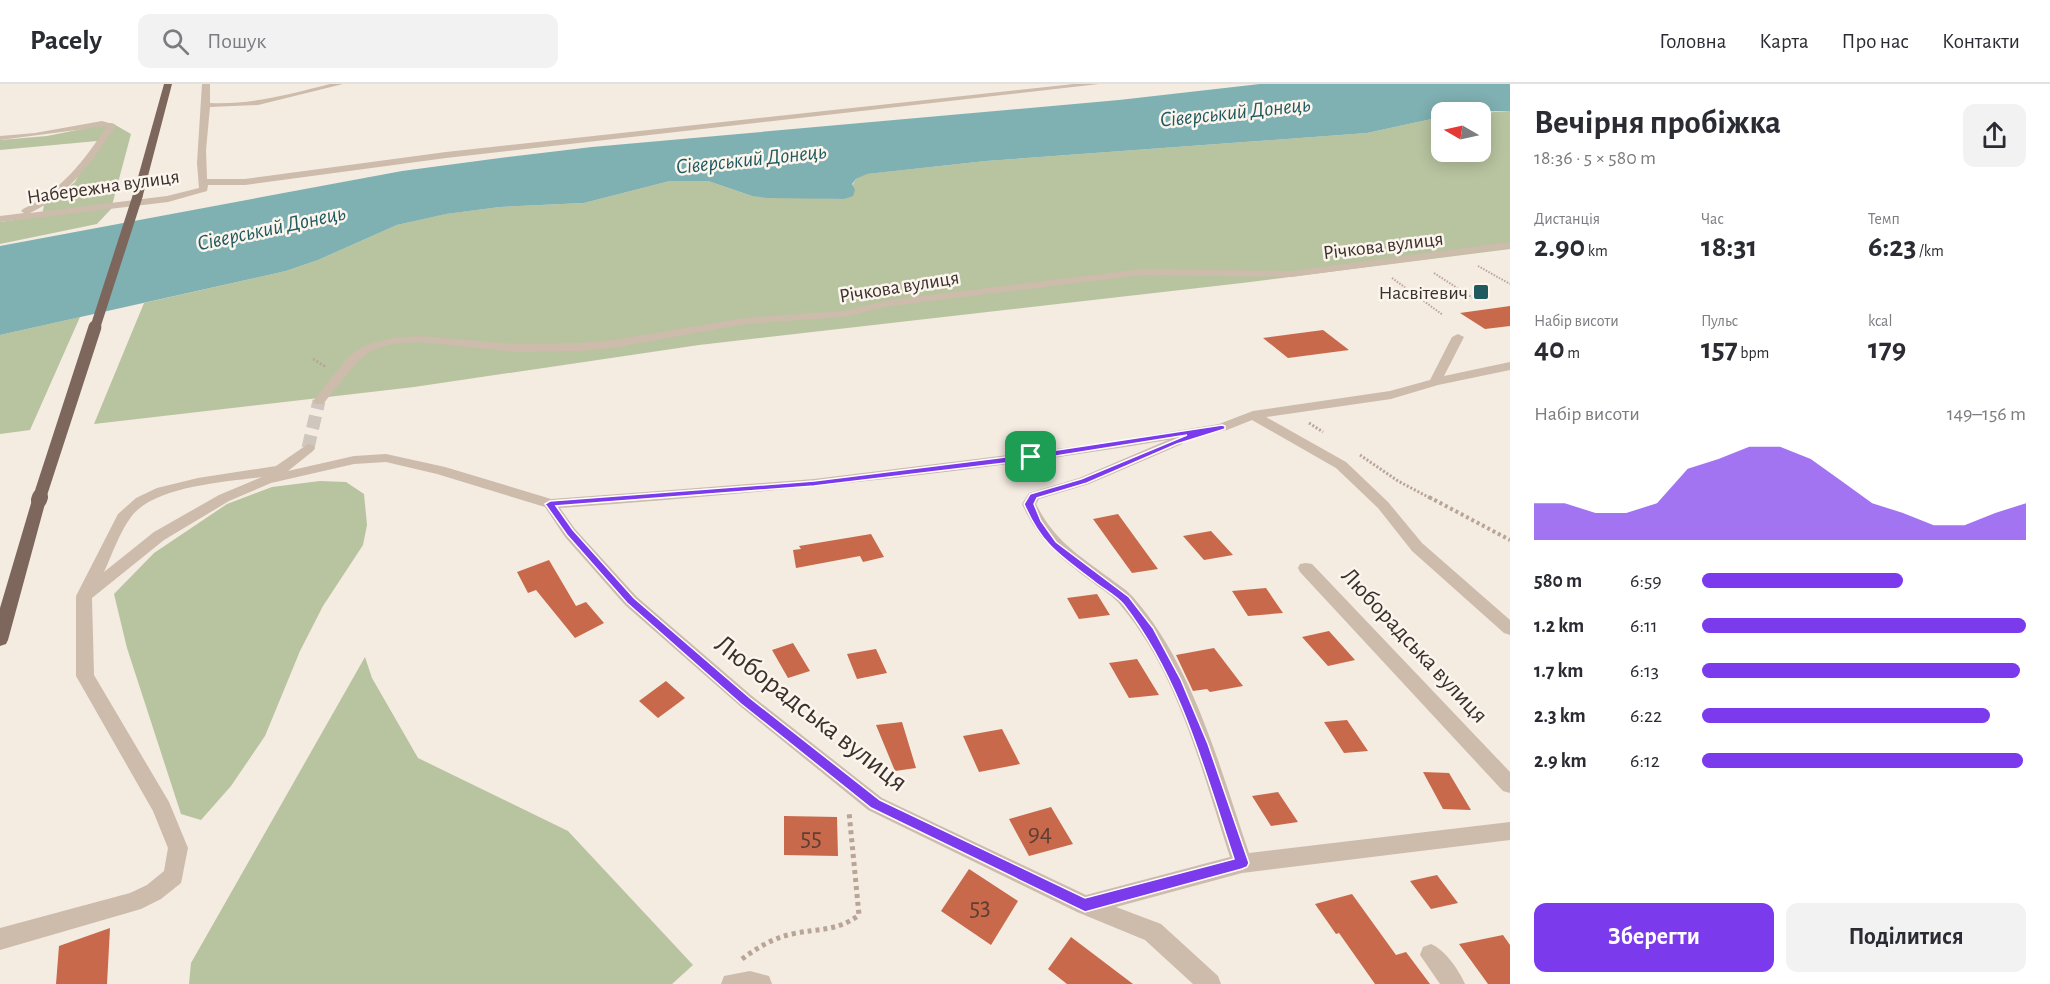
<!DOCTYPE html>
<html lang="uk">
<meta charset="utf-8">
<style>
:root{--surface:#fff;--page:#f2f2f3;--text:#2b2b33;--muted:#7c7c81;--line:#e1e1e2;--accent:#7c3aed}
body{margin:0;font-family:"Alegreya Sans",sans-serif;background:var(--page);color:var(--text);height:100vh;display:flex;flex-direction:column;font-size:22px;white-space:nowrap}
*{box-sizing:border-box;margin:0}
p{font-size:20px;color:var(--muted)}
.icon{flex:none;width:33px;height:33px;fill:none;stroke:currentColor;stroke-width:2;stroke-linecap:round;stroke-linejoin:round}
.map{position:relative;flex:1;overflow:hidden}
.drawer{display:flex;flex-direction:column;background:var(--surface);width:540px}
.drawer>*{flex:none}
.needle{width:39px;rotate:279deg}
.controls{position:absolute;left:1431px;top:18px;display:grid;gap:12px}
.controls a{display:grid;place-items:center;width:60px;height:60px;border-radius:12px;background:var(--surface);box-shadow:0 3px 15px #0003;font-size:30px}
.pin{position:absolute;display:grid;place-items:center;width:51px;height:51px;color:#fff;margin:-26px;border-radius:12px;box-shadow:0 3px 9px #0006}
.round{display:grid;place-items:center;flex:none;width:63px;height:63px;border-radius:12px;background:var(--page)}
.headline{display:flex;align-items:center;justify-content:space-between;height:102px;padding:0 24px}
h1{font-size:33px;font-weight:600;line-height:45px}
.stats{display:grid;grid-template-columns:repeat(3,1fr);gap:9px;height:102px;padding:6px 24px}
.stats div{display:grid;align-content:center}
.stats b{font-size:30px;font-weight:600}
.stats small{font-size:16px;font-weight:400}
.stats p{font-size:16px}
.chart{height:168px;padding:12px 24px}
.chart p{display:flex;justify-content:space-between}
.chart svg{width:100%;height:108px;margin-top:6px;fill:var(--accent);opacity:.7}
.action{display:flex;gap:12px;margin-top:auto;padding:12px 24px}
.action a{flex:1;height:69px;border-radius:12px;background:var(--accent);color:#fff;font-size:24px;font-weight:600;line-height:69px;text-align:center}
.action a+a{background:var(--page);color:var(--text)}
ul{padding:0 24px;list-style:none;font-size:20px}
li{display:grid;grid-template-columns:96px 72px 1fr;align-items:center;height:45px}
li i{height:15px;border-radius:8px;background:var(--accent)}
header{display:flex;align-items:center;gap:36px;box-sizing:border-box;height:84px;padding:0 30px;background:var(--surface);border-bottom:2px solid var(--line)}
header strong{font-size:28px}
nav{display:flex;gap:33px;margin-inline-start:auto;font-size:21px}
.search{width:420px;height:54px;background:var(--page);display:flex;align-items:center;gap:15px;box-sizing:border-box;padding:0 21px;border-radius:12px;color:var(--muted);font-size:22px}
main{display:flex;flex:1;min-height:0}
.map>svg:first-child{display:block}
.green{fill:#b8c4a0}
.water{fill:#7fb0b2}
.building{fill:#c8694b}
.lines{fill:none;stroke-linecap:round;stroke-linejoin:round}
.minor-tunnel{stroke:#cfc6bd;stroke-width:13;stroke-dasharray:13 7;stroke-linecap:butt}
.path-far3{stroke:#b9a596;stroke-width:2;stroke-dasharray:1.5 1.5;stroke-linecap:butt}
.path-far2{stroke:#b9a596;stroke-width:3;stroke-dasharray:2 2;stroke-linecap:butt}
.path-far1{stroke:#b9a596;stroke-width:4;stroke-dasharray:3 3;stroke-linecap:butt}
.path{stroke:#b9a596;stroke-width:5;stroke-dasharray:4 4;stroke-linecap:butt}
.minor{fill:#cdbbac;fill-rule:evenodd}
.major{fill:#7d675c;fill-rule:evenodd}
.major-bridge-far2{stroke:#7d675c;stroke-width:10}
.major-bridge-far1{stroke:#7d675c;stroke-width:13}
.major-bridge{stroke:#7d675c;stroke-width:16}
.route{fill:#7c3aed;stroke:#fff;stroke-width:1.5;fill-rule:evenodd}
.poi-dot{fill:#1f5a5e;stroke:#fbf5ee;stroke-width:2}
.labels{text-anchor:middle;stroke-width:5;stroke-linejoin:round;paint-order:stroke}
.far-street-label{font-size:20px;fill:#3b302b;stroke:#fbf5ee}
.far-poi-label{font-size:20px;fill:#3b302b;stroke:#fbf5ee;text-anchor:end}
.far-water-label{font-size:22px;font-style:italic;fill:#1f5a5e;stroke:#fbf5ee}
.street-label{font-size:24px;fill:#3b302b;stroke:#fbf5ee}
.near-number-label{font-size:26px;fill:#5e3e33}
.near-street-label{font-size:28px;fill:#3b302b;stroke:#fbf5ee}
</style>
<header>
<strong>Pacely</strong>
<div class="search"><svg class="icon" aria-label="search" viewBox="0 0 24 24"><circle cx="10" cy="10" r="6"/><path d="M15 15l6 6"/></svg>Пошук</div>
<nav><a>Головна</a><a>Карта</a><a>Про нас</a><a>Контакти</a></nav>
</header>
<main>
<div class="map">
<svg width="1510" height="900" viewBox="0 0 1510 900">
<rect width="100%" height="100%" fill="#f4ebe1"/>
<path class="green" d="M1510,27v138l-268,34 -543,62 -285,42 -320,37 50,-121 142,-32 32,-11 79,-35 48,-11 55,-7 84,-4 86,-22 19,-1 19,1 44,15 92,3 12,-20 10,-5 120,-13 381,-28 74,-16 1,35h38l1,-39z
M112,39l19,11 -20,75 -14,15 -97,20v-22l42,-6 2,-11 31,-23 22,-41 -97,9v-10l47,-4z
M80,233l-50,113 -30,4v-99z
M320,397l26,1 18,12 3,31 -4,20 -40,61 -23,45 -35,85 -34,50 -30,34 -20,-6 -54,-166 -13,-54 40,-41 73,-49 45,-17z
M365,573l7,21 46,80 150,73 125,134 -21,19h-483l2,-21z"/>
<path class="water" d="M1260,0h250v27l-68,1 -1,5 -74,16 -381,28 -119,13 -11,5 -4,5 3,6 -2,6 -9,3 -76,-1 -16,-2 -44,-15h-38l-86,22 -84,4 -54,7 -49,11 -79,35 -32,11 -286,64v-89l402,-75 98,-13 92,-11 527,-47z"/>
<path class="building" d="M1510,222v20l-25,3 -25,-16z
M1323,246l26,20 -61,8 -25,-20z
M1118,430l40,55 -26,4 -39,-54z
M1211,447l22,24 -29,5 -21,-24z
M871,450l13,23 -21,5 -3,-6 -64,12 -3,-18 8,-1 -2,-3z
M549,476l27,46 10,-4 18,21 -29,15 -39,-48 -8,3 -11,-21z
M1266,504l17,25 -35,3 -16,-25z
M1097,510l13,21 -31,4 -12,-21z
M1329,547l26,29 -27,6 -26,-29z
M793,559l17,28 -22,7 -16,-28z
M1214,564l29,38 -33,6 -3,-3 -14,2 -17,-36z
M876,565l11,24 -30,6 -10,-25z
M1137,575l22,36 -30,3 -20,-35z
M666,597l19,17 -27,20 -19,-17z
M1347,636l21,31 -24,2 -20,-31z
M902,638l14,46 -21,3 -19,-46z
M1002,645l18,35 -41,8 -16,-36z
M1423,688l26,1 22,37 -28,-1z
M1278,708l20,30 -27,4 -19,-30z
M1051,723l22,37 -44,12 -20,-37z
M784,732l53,1 1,39 -54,-1z
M969,785l49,32 -27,44 -50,-34z
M1437,791l21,28 -27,6 -21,-28z
M1352,810l44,61 10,-3 24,32h-55l-36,-51 -3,1 -21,-30z
M110,844l-3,56h-51l3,-38z
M1503,851l7,10v39h-22l-29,-40z
M1071,853l62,47h-66l-19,-15z"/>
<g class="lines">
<path class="minor-tunnel" d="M308,364l11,-47"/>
<path class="path-far3" d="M1478,182l32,18
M1434,189l42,27
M1392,194l51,37"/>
<path class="path-far2" d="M313,275l13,8
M1309,339l14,9
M1360,371l38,26 34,18"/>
<path class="path-far1" d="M1429,413l81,43"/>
<path class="path" d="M742,875c15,-11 31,-21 50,-25 26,-6 44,-2 67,-19l-10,-103"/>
<path class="minor" d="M202,0h8v19c42,2 80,-9 120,-19h13l-85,21 -48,2 -4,43 1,29h38l201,-27 628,-68h25l-653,74 -201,27h-37l-1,6 -39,11 -168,20v-6l24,-3 -3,-2 2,-2c38,-18 61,-48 84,-83l-107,14v-4l35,-3 67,-12 14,4c-23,36 -46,69 -86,88l137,-17 32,-8 -2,-25z
M1510,158v6l-219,29 -149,-2 -252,31 -47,11 -98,7 -132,24 -34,3 -63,1 -97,-10 -26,2 -19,5 -17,13 -34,42h-8l-2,-3 36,-45 17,-11 27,-7 26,-2 97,8 63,-1 34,-3 132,-22 98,-7 47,-11 252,-31 149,2z
M1458,250l6,3 -20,39 66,-14v8l-72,15 -47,14 -125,18 80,45 42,40 34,41 88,77v15l-6,-2 -92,-82 -34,-43 -42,-40 -84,-48 -25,10 -46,8 3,3 -2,3 -93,40 -50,15 -3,5c18,36 41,50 72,73 9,7 18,12 25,20 60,68 87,171 116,256l261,-31v18l-268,33 -126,34 45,17 57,52 3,8h-28l-48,-44 -68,-28 -209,-102 -128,-104 -115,-101 -60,-68 -20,-30 -108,-33 -51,-12 -32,2 -83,19 -42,18 -65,39 -72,58 2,77 75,127 19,46 -7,35 -20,16 -20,10 -141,41v-22l130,-35 17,-8 17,-14 4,-23 -15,-37 -77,-135v-80l42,-82 18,-16 21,-10 41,-10 78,-12 32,-22 5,1 2,3 -2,3 -25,20 66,-15 32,-2 59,13 106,32 94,-7 169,-13 283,-35 122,-20 34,-13 137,-20 40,-11 22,-43zM1168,356l-89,38 -50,15 -7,11c17,37 37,53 69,77 10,8 23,15 31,26 58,70 80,165 108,250l-144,38 -204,-97 -130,-102 -115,-99 -62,-68 -15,-21c203,-15 407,-34 608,-68zM262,393l-43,18 -65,37 -50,40c8,-17 15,-39 27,-55 23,-31 94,-35 131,-40z
M1306,479l6,1 198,208v21l-7,-2 -203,-219 -2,-4 2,-4z
M1431,860c14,6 28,26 34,40h-25l-20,-29 3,-8z
M750,887l19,5 3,8h-51l3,-8z"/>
<path class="major" d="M164,0h8l-29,111 -5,3 -5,-3z
M39,411l7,5 -38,140 -2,4 -6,2v-38l32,-108z"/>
<path class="major-bridge-far2" d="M95,244l43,-133"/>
<path class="major-bridge-far1" d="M39,415l56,-172"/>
<path class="major-bridge" d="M39,416l1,-3"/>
</g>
<path class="route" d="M1222,341l3,1v3l-48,15 -90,39 -50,15 -3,6 7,17 15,21 73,55 24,31 28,52 27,64 41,119 -2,4 -5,2 -157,43 -214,-104 -130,-104 -114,-101 -60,-68 -22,-31 5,-3 264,-20 217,-27zM1187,351l-106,44 -51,15 -6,10c18,42 37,52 72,79 9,7 21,13 28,22 57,74 81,167 110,254l-149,39 -205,-98 -130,-102 -116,-100 -61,-68 -17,-24 258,-20 217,-26z"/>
<rect class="poi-dot" x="1473" y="200" width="16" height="16" rx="3"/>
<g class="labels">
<g class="far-street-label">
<text transform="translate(103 102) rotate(-8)" y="7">Набережна вулиця</text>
<text transform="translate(1383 161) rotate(-7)" y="7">Річкова вулиця</text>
<text transform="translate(899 202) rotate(-9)" y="7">Річкова вулиця</text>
</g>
<g class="far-poi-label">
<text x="1468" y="215">Насвітевич</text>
</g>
<g class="far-water-label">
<text transform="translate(1235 27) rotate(-6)" y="8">Сіверський Донець</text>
<text transform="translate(751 74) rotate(-6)" y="8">Сіверський Донець</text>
<text transform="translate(271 143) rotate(-12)" y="8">Сіверський Донець</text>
</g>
<g class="street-label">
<text transform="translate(1415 561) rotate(47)" y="8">Люборадська вулиця</text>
</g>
<g class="near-number-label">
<text x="1040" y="757">94</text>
<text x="811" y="761">55</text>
<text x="980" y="831">53</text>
</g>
<g class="near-street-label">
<text transform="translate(812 628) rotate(38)" y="10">Люборадська вулиця</text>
</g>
</g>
</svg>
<div class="controls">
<a><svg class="needle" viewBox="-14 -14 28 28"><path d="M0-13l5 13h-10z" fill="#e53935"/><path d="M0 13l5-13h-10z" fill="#7c7c81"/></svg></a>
</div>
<div class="pin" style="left:1031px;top:373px;background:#1e9e55"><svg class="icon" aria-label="arrive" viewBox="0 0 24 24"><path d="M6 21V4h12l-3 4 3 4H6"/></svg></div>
</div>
<section class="drawer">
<div class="headline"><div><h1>Вечірня пробіжка</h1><p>18:36 · 5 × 580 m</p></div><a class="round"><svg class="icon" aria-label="share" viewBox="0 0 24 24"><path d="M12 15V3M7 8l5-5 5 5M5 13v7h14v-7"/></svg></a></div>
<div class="stats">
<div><p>Дистанція</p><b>2.90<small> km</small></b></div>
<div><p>Час</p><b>18:31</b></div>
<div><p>Темп</p><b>6:23<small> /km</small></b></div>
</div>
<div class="stats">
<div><p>Набір висоти</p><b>40<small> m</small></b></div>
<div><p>Пульс</p><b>157<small> bpm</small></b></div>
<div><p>kcal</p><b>179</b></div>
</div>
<div class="chart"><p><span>Набір висоти</span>149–156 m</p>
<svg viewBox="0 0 160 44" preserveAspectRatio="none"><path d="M0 44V29L10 29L20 33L30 33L40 29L50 15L60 11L70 6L80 6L90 11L100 20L110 29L120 33L130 38L140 38L150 33L160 29V44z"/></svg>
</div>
<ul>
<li><b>580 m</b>6:59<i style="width:62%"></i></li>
<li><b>1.2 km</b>6:11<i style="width:100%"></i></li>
<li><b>1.7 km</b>6:13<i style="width:98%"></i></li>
<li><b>2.3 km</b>6:22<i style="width:89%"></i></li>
<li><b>2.9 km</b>6:12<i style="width:99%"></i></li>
</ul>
<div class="action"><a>Зберегти</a><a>Поділитися</a></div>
</section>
</main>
